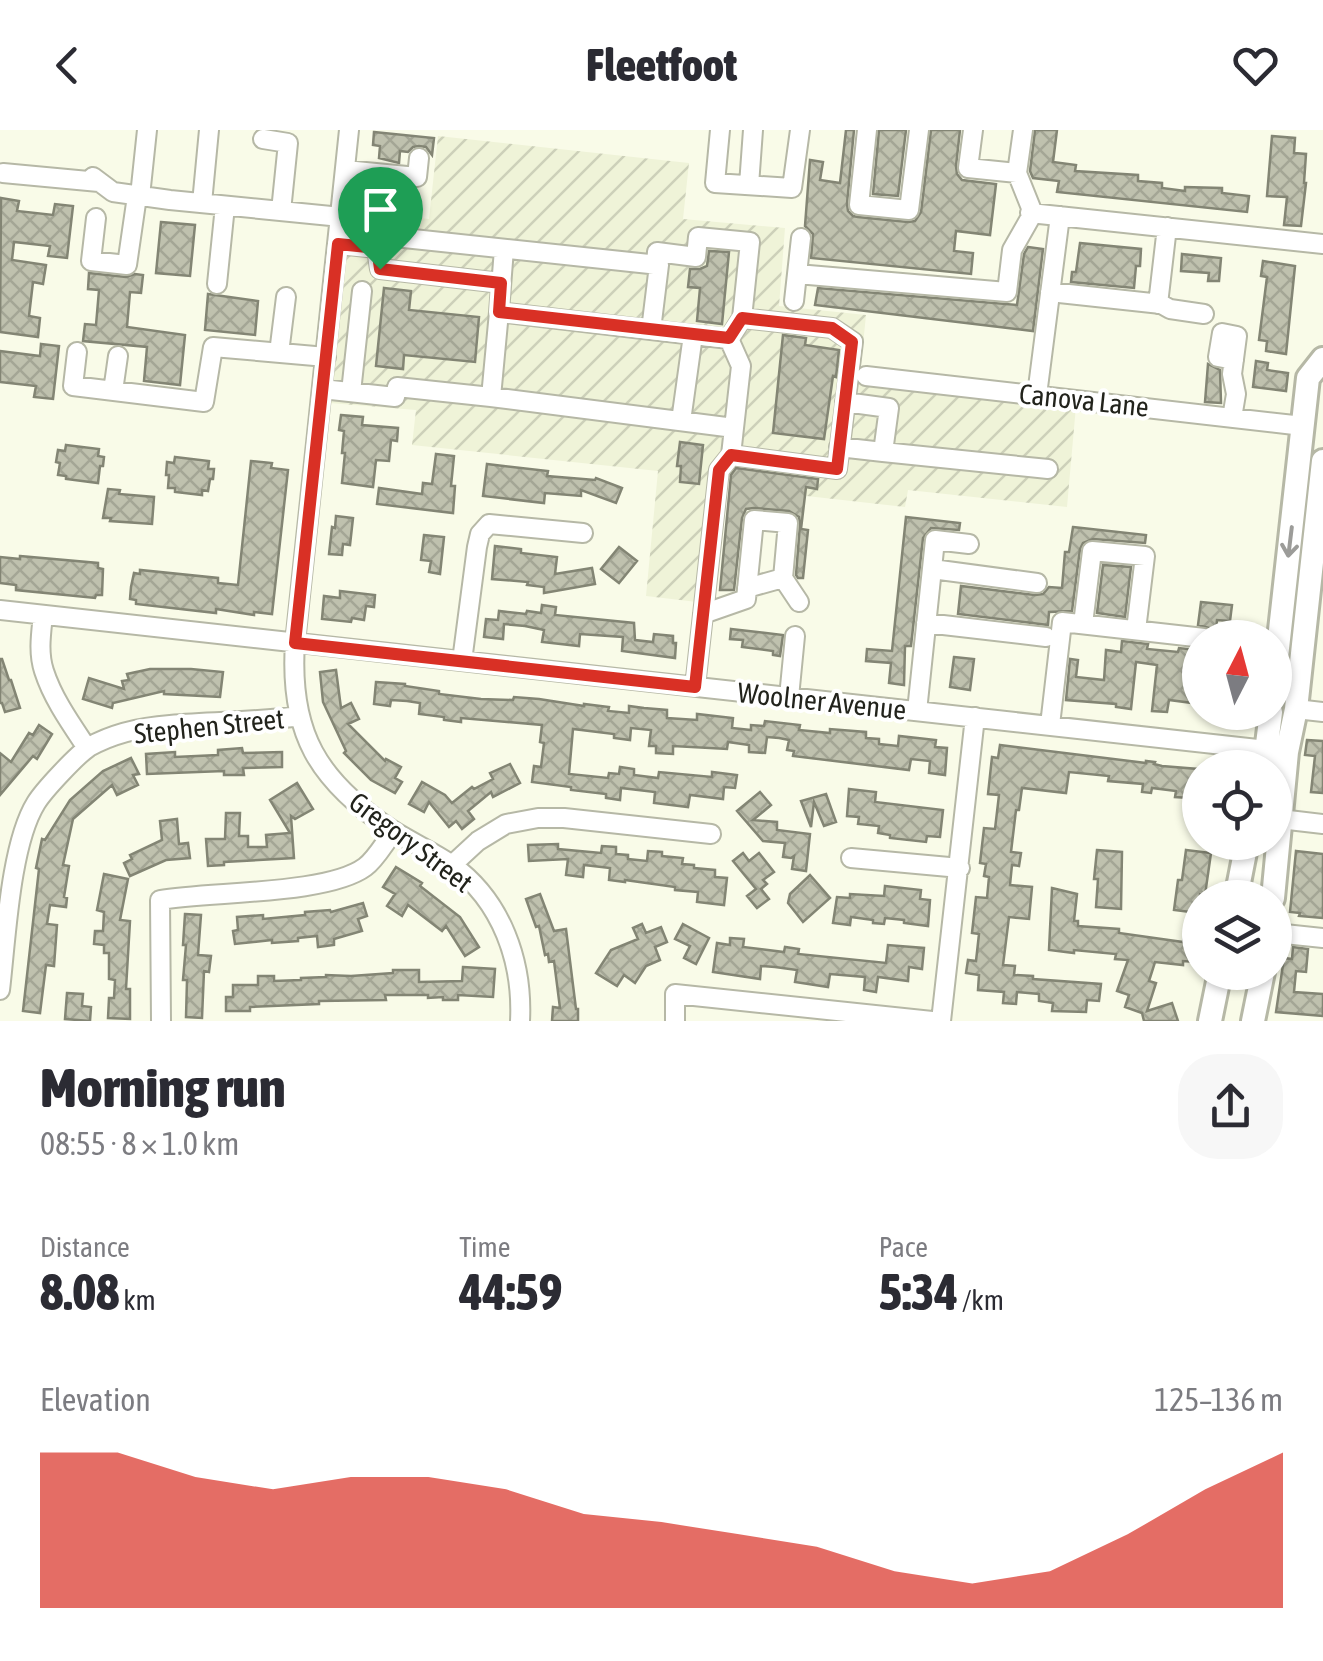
<!DOCTYPE html>
<meta charset="utf-8">
<style>
:root{--surface:#fff;--page:#f7f7f7;--text:#2b2b33;--muted:#7c7c81;--accent:#d93025}
body{margin:0;font-family:"Asap Condensed",sans-serif;background:var(--page);color:var(--text);height:100vh;display:flex;flex-direction:column;font-size:38px;white-space:nowrap}
*{box-sizing:border-box;margin:0}
p{font-size:32px;color:var(--muted)}
.icon{flex:none;width:55px;height:55px;fill:none;stroke:currentColor;stroke-width:2;stroke-linecap:round;stroke-linejoin:round}
.map{position:relative;height:891px;overflow:hidden}
.sheet{display:flex;flex-direction:column;background:var(--surface);flex:1}
.sheet>*{flex:none}
.needle{width:65px;rotate:6deg}
.tools{position:absolute;left:1182px;top:490px;display:grid;gap:20px}
.tools a{display:grid;place-items:center;width:110px;height:110px;border-radius:50%;background:var(--surface);box-shadow:0 2px 8px #0004;font-size:50px}
.pin{position:absolute;display:grid;place-items:center;width:85px;height:85px;color:#fff;margin:-102px -42px;border-radius:50% 50% 50% 0;rotate:-45deg;box-shadow:0 0 10px #0007}
.pin .icon{rotate:45deg}
.round{display:grid;place-items:center;flex:none;width:105px;height:105px;border-radius:40px;background:var(--page)}
.overview{display:flex;align-items:center;justify-content:space-between;height:170px;padding:0 40px}
h1{font-size:55px;font-weight:800;line-height:75px}
.stats{display:grid;grid-template-columns:repeat(3,1fr);gap:15px;height:170px;padding:10px 40px}
.stats div{display:grid;align-content:center}
.stats b{font-size:50px;font-weight:800}
.stats small{font-size:28px;font-weight:400}
.stats p{font-size:28px}
.chart{height:280px;padding:20px 40px}
.chart p{display:flex;justify-content:space-between}
.chart svg{width:100%;height:180px;margin-top:10px;fill:var(--accent);opacity:.7}
header{display:flex;justify-content:space-between;align-items:center;height:130px;padding:0 40px;background:var(--surface);font-size:45px;font-weight:800}
.map>svg:first-child{display:block}
.industrial{fill:url(#industrial-furrows)}
.building{fill:url(#building-cross-hatch);stroke:#838574;stroke-width:2.5}
.lines{fill:none;stroke-linecap:round;stroke-linejoin:round}
.minor-casing{stroke:#b6b8a6;stroke-width:22}
.major-casing{stroke:#b6b8a6;stroke-width:28}
.minor{stroke:#fff;stroke-width:18}
.major{stroke:#fff;stroke-width:22}
.oneway{stroke:#9c9c99}
.route-casing{stroke:#fff;stroke-width:20}
.route{stroke:#d93025;stroke-width:12}
.labels{text-anchor:middle;stroke-width:8;stroke-linejoin:round;paint-order:stroke}
.street-label{font-size:28px;fill:#22231c;stroke:#fff}
</style>
<header><svg class="icon" aria-label="back" viewBox="0 0 24 24"><path d="M15 5l-7 7 7 7"/></svg>Fleetfoot<svg class="icon" aria-label="heart" viewBox="0 0 24 24"><path d="M12 20l-8-8c-3-5 5-10 8-4 3-6 11-1 8 4z"/></svg></header>
<div class="map">
<svg width="1323" height="891" viewBox="0 0 1323 891">
<defs>
<pattern id="industrial-furrows" width="10" height="10" patternUnits="userSpaceOnUse" patternTransform="scale(2.5)"><rect width="10" height="10" fill="#eff3d8"/><path d="M-1 1l2-2M0 10L10 0M9 11l2-2" fill="none" stroke="#cdd0b9"/></pattern>
<pattern id="building-cross-hatch" width="8" height="8" patternUnits="userSpaceOnUse" patternTransform="scale(2.5)"><rect width="8" height="8" fill="#bfc1ae"/><path d="M0 0l8 8M0 8l8-8" fill="none" stroke="#a4a695"/></pattern>
</defs>
<rect width="100%" height="100%" fill="#f9fbe8"/>
<path class="industrial" d="M438,6l251,27 -6,56 102,9 -6,78 87,9 -7,70 217,21 -9,101 -159,-17 -3,17 -178,-20 -13,117 -68,-8 12,-125 -246,-26 4,-35 -86,-7 20,-192 79,8z"/>
<path class="building" d="M846,0h8l-7,74 1,7 5,5 5,1 50,5 7,-1 6,-9 10,-82h29l-4,36 1,8 5,6 34,4 -6,51 -34,-4 -2,20 19,2 -2,21 -160,-16 2,-24 -8,-8 5,-66 13,2 -3,18 20,3z
M879,0h27l-8,66 -25,-2z
M1035,0h22l-4,32 23,3 -1,6 63,4v6l24,2v5l23,3v-4l37,1v5l27,3 -2,16 -190,-20 2,-11 -26,-3 -3,-7z
M374,2l60,6 -2,17 -6,-8 -7,-1 -6,1 -5,5 -8,-1 -1,12 -20,-5 1,-12 -7,-1z
M1272,6l23,2 -1,15 12,1 -2,29h2l-5,43 -17,-1 3,-28 -20,-1z
M1,68l18,3 -2,10 36,4 2,-11 18,2 -6,52 -19,-2 2,-10 -36,-4 -2,18 34,5 -3,19 -10,-2 -4,34 11,2 -2,19 -38,-5z
M161,92l34,3 -5,51 -34,-3z
M1080,113l61,6 -1,17h-4l-2,22 -63,-6 1,-10h4z
M1028,117l15,2 -10,82 -218,-26 3,-17 199,17 7,-51z
M709,121l20,1 -7,72 -25,-3 3,-33 -12,-1 2,-18h10l7,-3z
M1182,124l39,4 -2,23h-11l1,-8 -28,-2z
M1263,131l32,5 -9,88 -20,-3 1,-10 -8,-1 8,-63 -6,-1z
M89,143l37,4 9,-3 8,1 -2,18 -11,-1 -3,35 58,8 -5,50 -36,-4 3,-34 -64,-6 2,-17 11,1 3,-35 -11,-1z
M384,158l27,3 -2,19 70,7 -4,45 -71,-7 -1,14 -27,-3z
M208,164l50,7 -3,34 -50,-5z
M783,205l23,3 -1,7 34,5 -3,27 -3,-1 -9,63 -51,-6z
M41,214l18,2 -6,53 -19,-2 2,-11 -36,-4v-31l40,5z
M1256,231l12,2 -1,7 21,3 -2,18 -33,-4z
M1208,234l12,6 1,33 -16,-1z
M341,285l22,2 -1,8 36,3 -1,13 -6,-1 -2,21 -13,-1 -3,27 -31,-4 3,-30h-3l2,-22 -5,-1z
M680,312l23,3 -4,39 -19,-2 1,-16h-4z
M66,315l33,4 -1,7 6,1 -1,9h-3l-2,17 -32,-4v-3l-8,-1 2,-12 -4,-1 2,-12 7,1z
M436,324l18,2 -3,30h4l-2,27 -76,-9 2,-16 43,6 1,-11 9,1z
M175,327l34,4 -1,8h6l-1,10h-3l-2,12 -6,-1v5l-27,-3v-4h-7l1,-13h-3l1,-13 7,1z
M251,331l21,2 -1,5 17,2 -16,144 -18,-2v3l-38,-6v4l-80,-9v-4l-6,-1 1,-12 3,-14 6,1v-4l78,8v5l20,2z
M487,334l61,7 -1,5 48,4 1,-2 26,10 -6,15 -35,-13v6l-36,-3 -1,10 -61,-7z
M736,338l82,11 -1,10 -11,-2 -5,42 7,1 -5,48h-5l-2,-3 4,-51 -1,-7 -10,-6 -35,-3 -8,1 -4,9 -8,72h-14l11,-115z
M108,359l12,1 -1,4 35,3 -2,27 -42,-3 1,-3h-8z
M336,386l17,2 -3,27 -7,-1 -1,11 -13,-1 3,-27 3,1z
M906,387l54,6 -1,7 -28,-2 -8,10 -12,108h-6l-1,39 -15,-2 2,-20 -25,-2 1,-12 25,2z
M1073,397l73,8 -1,8 -52,-4 -10,4 -3,6 -8,62 -23,1 -1,13 -90,-11 3,-28 74,9 8,-1 6,-7 13,1 3,-36h4z
M424,405l20,2 -4,37 -11,-2 2,-11 -10,-1z
M495,416l26,3v4l36,4 -2,17 37,-6 3,16 -51,9v-6l-17,-2 1,-3 -36,-3z
M619,417l18,14 -18,22 -18,-14z
M20,426l78,7v5l5,1 -1,26h-6l-1,3 -79,-8v-5l-16,-2v-26l20,2z
M1103,435l28,2 -6,50 -28,-4z
M340,461l35,4 -1,12 -8,-1 -2,14 -12,-2 -1,4 -29,-3 2,-23 16,2z
M1201,472l31,3 -2,16 -13,-1 -1,10 -18,-5z
M542,475l14,2 -1,8 79,8 1,17 18,2 1,-8 19,2v7h3l-1,15 -53,-7 1,-14 -43,-3 -1,12 -37,-4 2,-12 -19,-4 -21,-2 -1,15 -19,-2 2,-18 12,1 1,-9 27,3 1,-3 14,2z
M731,499l52,6 -3,21 -7,-1v-4l-31,-4 1,-7 -13,-1z
M1122,511l26,3 -1,5 31,3 1,-4 18,2 -1,9h4v45l-31,-4 -2,12 -15,-1 5,-46 -21,-3 -5,47 -15,-2v-3l-50,-4 4,-41 8,1 -2,17 28,3 2,-30 15,2z
M954,527l20,2 -4,31 -20,-3z
M0,529h2l7,21h2l9,28 -15,4 -3,-9h-2z
M150,539h41l32,3 -3,25 -56,-3v-3l-51,12 -1,5 -29,-9 6,-21 35,11 -2,-8 7,-1 -2,-6z
M336,540l5,38 10,-5 8,16 -11,5 37,37 1,-2 15,8 -6,11 7,4 -7,11 -24,-13 -27,-27 2,-2 -23,-49 -3,-30z
M376,552l29,2v2l34,5v3l42,5 32,1 1,-3 25,2 45,7v-2l25,3 -1,4 21,2v-7l15,2 23,2v8l30,2v-6l36,4 -1,10 19,2v-5l13,1 1,-5 35,4 -1,5 31,3v-4l36,3v6l13,1v5l19,2 1,-10 37,4 -1,7 12,1 -2,27 -16,-2 1,-12 -19,-2 -2,11 -116,-14 1,-5 -7,-1 2,-10 -10,-2 -12,-1 -2,16 -16,-1v-7l-21,-3 -1,7 -54,-3v8l-17,-1v-7h-7l2,-16 -20,-2 -1,12 -16,-2v-4l-41,-5 -4,45 39,4 1,-5 10,1 1,-7 14,2v6l24,3 1,-6 53,5v-5l25,3 -2,13 -11,-1 -1,12 -33,-4 -2,12 -34,-4 1,-11 -34,-4 -1,12 -14,-2v-4l-35,-4v-3l-39,-5 2,-16 7,1 3,-24 -4,-1 2,-17 -81,-7v4l-17,-2v-3l-25,-3 1,-11 -13,-2 -16,-1 -1,6 -16,-2z
M39,595l13,9 -15,25 -4,-3 -33,39v-42l11,9 18,-29 4,2z
M1307,610l16,1v52l-12,-1 4,-36 -10,-1z
M1000,615l146,18v-2l9,1 -1,2 8,2 36,3 -2,22h-7v7l-14,-1 1,-6 -24,-3 -1,5 -9,-1 1,-8 -35,-3 1,-5 -40,-4 -3,21 -44,-5 -3,22h-3l-5,42 10,1 -2,13 -7,-1 -2,20 22,2 -3,32 -20,-2 -6,48 12,1 -1,9 19,1v3l68,5 -2,17 -12,-1 -1,12 -34,-1 1,-8 -14,-2v-7l-22,-2 -1,12 -13,-1 1,-11 -26,-2 1,-15 -13,-2 2,-13 8,1 3,-27 -7,-1 4,-36 11,1 2,-21 -5,-1 2,-12 -6,-1 4,-35 11,1 4,-34 -11,-1 4,-37 6,1z
M242,618l1,5 39,-1v15l-39,1 1,7h-20v-4l-77,3 -1,-20 29,-2v5l43,-2v-5z
M131,628l8,16 -6,1 5,10 -21,10 -5,-10 -39,34 -10,46 6,1 -5,31 3,1 -1,9 -16,-2 -3,19 10,1 -3,41 -8,-1 -6,48 -17,-2 16,-142 -3,-1 6,-29 3,1 25,-40 33,-29z
M510,634l10,19 -27,14 -2,-5 -23,19 6,8 -12,10 -6,-8 -7,6 -20,-25 -5,10 -15,-8 13,-22 23,13 7,8 20,-16 2,2 19,-10 -3,-6z
M297,653l16,26 -18,10 -4,-3 3,42 -70,4v3l-16,1 -2,-27h19l1,-26h14l-1,23h9v11h19l-1,-12 24,-2 -20,-33z
M849,659l27,3 -1,10 68,8 -3,27 -13,-1 -1,6 -36,-4v-3l-12,-2 1,-7 -21,-2 1,-7 -12,-1z
M760,662l11,13 -18,15 24,2v8l33,4 -4,37 -14,-2 2,-13 -3,2 -8,-1 2,-14 -22,-2 -26,-30z
M826,664l10,28 -12,4 -10,-24 -3,25 -10,-26z
M177,689l2,25 9,-1 2,15 -24,2 -36,16 -6,-13 8,-4 -2,-4 32,-15 -2,-19z
M558,714v5l43,4 1,-7 14,1v7l12,1v4l19,2 1,-10 14,1v4l21,2 -1,6 12,1v3l21,2v7l12,1 -3,27 -27,-3 1,-10 -23,-2v-3l-50,-7v2l-16,-2 1,-12 -26,-3 -1,12 -17,-2 2,-16 -39,2 -1,-16z
M1097,720l25,2 -1,57 -25,-2 2,-28h-4z
M1186,720l25,3 -6,42 -5,-1 -1,19 -25,-3 4,-30h4z
M1296,721l27,3v64l-24,-2 1,-3 -10,-1z
M743,723l6,8 10,-8 15,19 -11,8 4,4 -6,5 8,10 -12,9 -10,-12 9,-7 -23,-28z
M396,737l26,16 -2,3 40,31 19,30 -14,9 -19,-30 -4,5 -34,-26 -6,11 -15,-10 8,-12 -12,-7z
M104,744l24,5 -8,41 10,1 -4,68h4v30l-22,-1 1,-20h5l1,-18 -6,-1v-26h-5v-8l-10,-1 1,-13h8l1,-19 -7,-2z
M810,745l20,23 -27,24 -15,-19 2,-9z
M885,756l36,4 -1,9 10,1 -2,26 -24,-3v-3l-19,-2 -1,6 -11,-1v-3l-22,-3 -1,8 -17,-2 4,-26 13,1v-4l34,2z
M1052,758l25,6 -3,27h4v5l41,3v4l64,9 1,-5 14,2 -3,23 -12,-1v4l-28,-3 -6,19 7,2 -9,28 25,-8 6,18h-34l-2,-8 -17,-6 4,-12 -12,-4 11,-31 -13,-1 1,-5 -42,-4v3l-25,-3z
M540,764l14,37 12,-2 10,80h2v12h-26l1,-14 7,1 -6,-47 -5,1 -1,-8 -3,1 -6,-29 -3,1 -10,-28z
M363,773l4,13 -9,3 4,12 -28,8v6l-16,2 -1,-11 -19,2v3l-26,2v-3l-37,4 -2,-13 5,-1 -1,-13 26,-2v4l42,-4v-3l25,-2 1,2z
M185,784l16,1 -3,40 13,1 -2,16 -5,-1 -2,47 -16,-1 1,-37h-4l3,-35h-3z
M642,794l4,9 15,-6 6,15 -12,5 5,13 -14,6 -11,17 -11,-8 -7,11 -21,-13 15,-23 27,-11 -5,-11z
M683,794l26,14 -13,26 -12,-6 6,-12 -15,-7z
M730,808l14,1 -1,8 41,5 1,-5 14,2 -1,5 88,9 2,-18 36,3 -2,21 -13,-2 -1,14 -30,-4 -2,15 -12,-2 1,-13 -35,-3 -2,13 -33,-5 2,-12 -22,-3 -14,-1 -1,13 -47,-7 4,-29 13,2z
M1293,817l15,2 -2,23 -10,-1 -2,21 29,2v22l-47,-4 8,-54 8,1z
M463,837l32,2 -2,28 -35,-2v5h-15v-3l-15,1v-3h-43l1,5 -67,1v3l-69,3v4h-24v-14h7v-12h25v-9h16v5l27,-1v-2l25,-1v-2l25,1 42,-3v-3h26v12l43,-1z
M67,863l16,1 -1,12 9,1 -1,14 -25,-2z"/>
<g class="lines">
<g class="minor-casing">
<path id="minor" d="M349,0l-54,513c-6,90 23,138 97,187 19,12 41,22 60,35 50,36 71,97 68,156
M720,0l-5,53 77,5 8,-58
M867,0l-8,75 50,5 10,-80
M973,0l-5,38 49,5
M263,9l25,4 -7,68
M345,40l72,7 2,-19
M3,43l96,9
M93,47l20,15 57,8 171,17
M749,55l4,-55
M140,66l7,-66
M202,73l7,-73
M1030,83l293,31
M96,88l-5,43 36,4 10,-69
M801,108l-4,36 210,18 5,-42 21,-37 -16,-40 6,-43
M338,114l39,4
M501,153l-121,-14 -3,-21 8,-12 274,29 -8,65 -152,-18 -8,85 243,31 -3,27 106,14 16,-127 -21,-14 -90,-10 8,-76 -52,-5 -2,20 -39,-5 -1,13
M217,154l8,-78
M1050,162l111,12 9,5 34,5
M794,171l3,-27
M1158,174l9,-77
M499,182l5,-63
M651,200l78,9 13,-21
M729,209l12,27 -7,62
M77,222l-4,34 131,16 9,-55 113,10
M279,223l7,-56
M866,246l437,50
M322,259l73,8 2,-10 94,10
M113,261l5,-35
M351,262l11,-101
M1037,265l23,-179
M1232,288l4,-24 -4,-20 5,-38 -15,-3 -4,24 16,3
M681,291l12,-86
M839,317l44,5 6,-44 -44,-6
M883,322l165,17
M932,439l105,14
M747,458l36,-10
M0,480l1277,141
M703,484l43,-15 8,-79 34,3 -5,55 16,24
M43,485c-2,19 -5,38 1,56 9,28 27,53 43,77
M926,493l120,14
M1083,494l9,-73 53,5 -9,74
M462,531l15,-114 3,-13 9,-10 94,9
M695,557l24,-217 12,-15
M789,567l6,-61
M1296,579l27,3
M917,581l18,-171 34,4
M1050,595l12,-103 142,16
M1280,689l43,5
M851,728l109,10
M452,735l26,-24 28,-17 32,-6h26l147,16
M1275,803l48,5
M0,860c6,-50 10,-145 36,-187 8,-13 41,-48 53,-56 23,-13 54,-20 81,-22 43,-4 87,-3 130,-9
M161,891l-1,-121c51,-9 167,-5 205,-33 11,-8 20,-25 29,-36
M675,891v-27l257,27
M941,891l34,-304"/>
</g>
<g class="major-casing">
<path id="major" d="M1275,545l33,-297 15,-19
M1264,638l7,-56
M1236,768l11,-56
M1273,768l14,-146 9,-43 27,-248
M1210,891l10,-49
M1253,891l10,-49"/>
</g>
<use href="#minor" class="minor"/>
<use href="#major" class="major"/>
</g>
<defs><path id="oneway-shaft" d="M-6 0H5M1.5-3L5.5 0L1.5 3" fill="none" stroke-width="1.6" stroke-linecap="round" stroke-linejoin="round" transform="scale(2.5)"/></defs>
<use class="oneway" href="#oneway-shaft" transform="translate(1290 412) rotate(97)"/>
<g class="lines">
<g class="route-casing">
<path id="route" d="M338,114l39,4 3,21 121,14 -2,29 230,26 13,-20 90,10 20,14 -15,127 -106,-14 -12,15 -24,217 -400,-44z"/>
</g>
<use href="#route" class="route"/>
</g>
<g class="labels">
<g class="street-label">
<text transform="translate(1084 270) rotate(6)" y="10">Canova Lane</text>
<text transform="translate(822 571) rotate(6)" y="10">Woolner Avenue</text>
<text transform="translate(209 596) rotate(-6)" y="10">Stephen Street</text>
<text transform="translate(411 712) rotate(37)" y="10">Gregory Street</text>
</g>
</g>
</svg>
<div class="tools">
<a><svg class="needle" viewBox="-14 -14 28 28"><path d="M0-13l5 13h-10z" fill="#e53935"/><path d="M0 13l5-13h-10z" fill="#7c7c81"/></svg></a>
<a><svg class="icon" aria-label="locate" viewBox="0 0 24 24"><circle cx="12" cy="12" r="6"/><path d="M12 2v4M12 18v4M2 12h4M18 12h4"/></svg></a>
<a><svg class="icon" aria-label="layers" viewBox="0 0 24 24"><path d="M12 4l9 5-9 5-9-5zM3 14l9 5 9-5"/></svg></a>
</div>
<div class="pin" style="left:380px;top:139px;background:#1e9e55"><svg class="icon" aria-label="arrive" viewBox="0 0 24 24"><path d="M6 21V4h12l-3 4 3 4H6"/></svg></div>
</div>
<section class="sheet">
<div class="overview"><div><h1>Morning run</h1><p>08:55 · 8 × 1.0 km</p></div><a class="round"><svg class="icon" aria-label="share" viewBox="0 0 24 24"><path d="M12 15V3M7 8l5-5 5 5M5 13v7h14v-7"/></svg></a></div>
<div class="stats">
<div><p>Distance</p><b>8.08<small> km</small></b></div>
<div><p>Time</p><b>44:59</b></div>
<div><p>Pace</p><b>5:34<small> /km</small></b></div>
</div>
<div class="chart"><p><span>Elevation</span>125–136 m</p>
<svg viewBox="0 0 160 44" preserveAspectRatio="none"><path d="M0 44V6L10 6L20 12L30 15L40 12L50 12L60 15L70 21L80 23L90 26L100 29L110 35L120 38L130 35L140 26L150 15L160 6V44z"/></svg>
</div>
</section>
